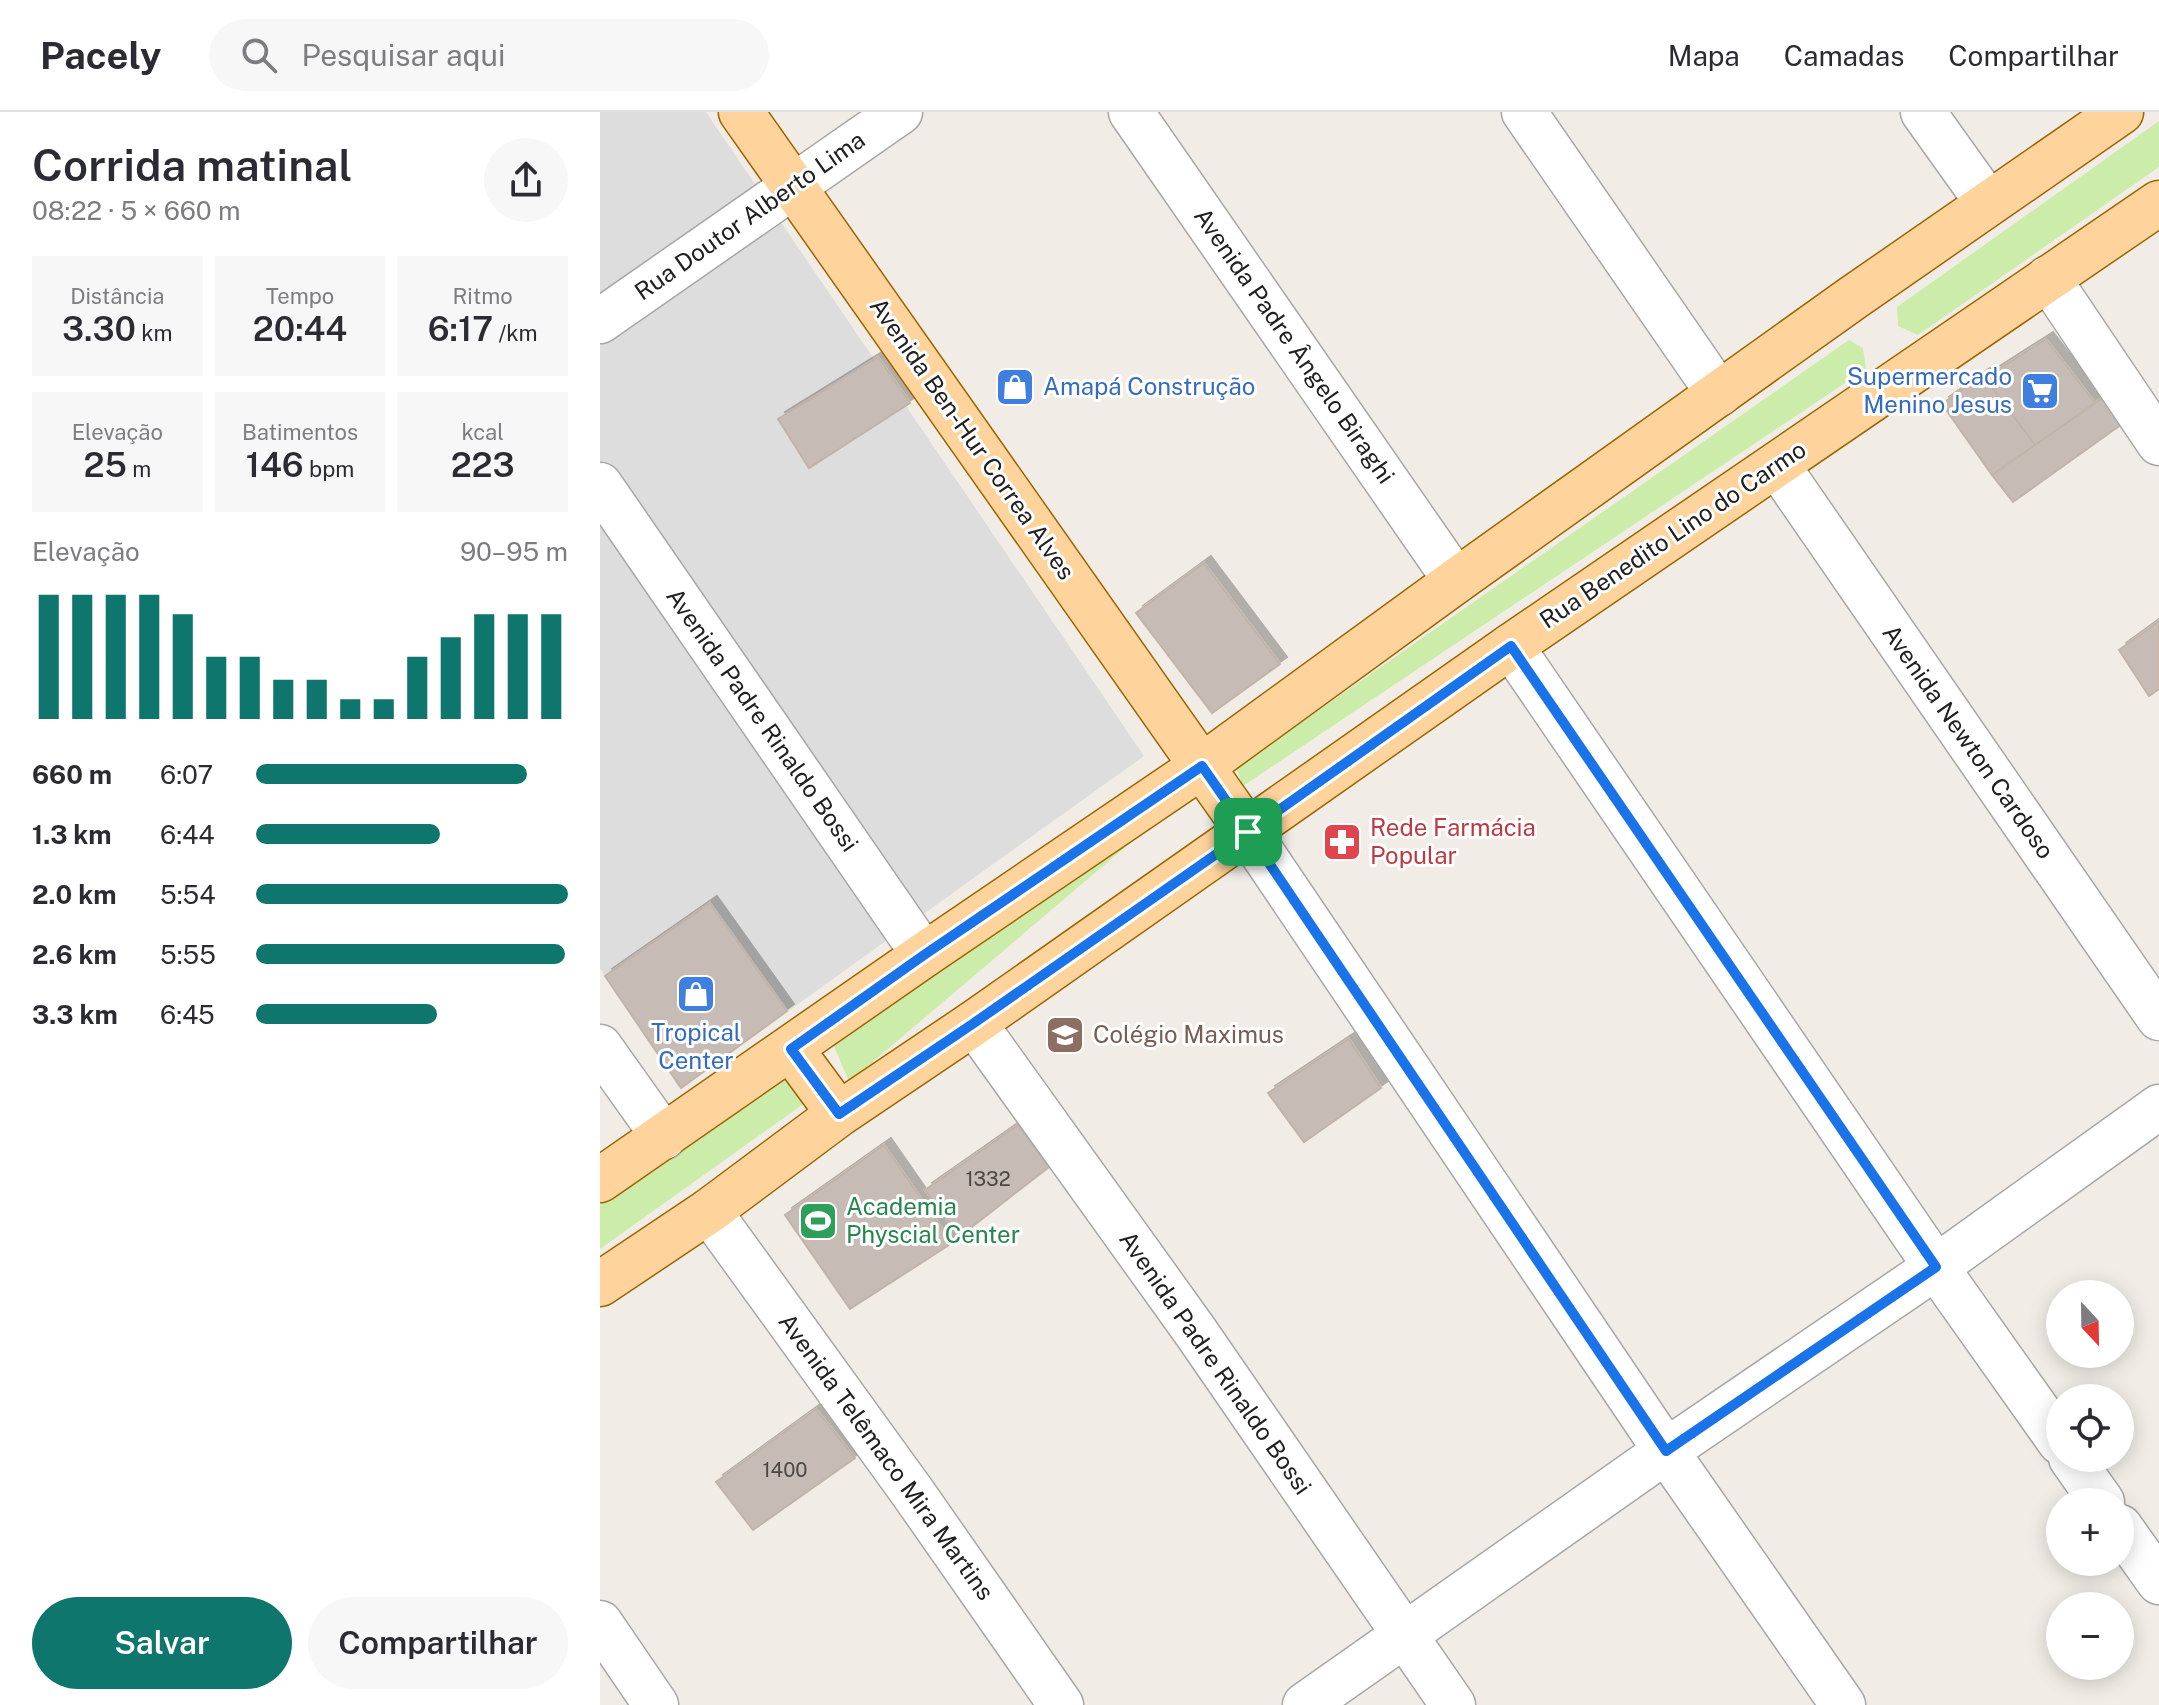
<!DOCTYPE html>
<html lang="pt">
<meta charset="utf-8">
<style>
:root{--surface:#fff;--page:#f7f7f7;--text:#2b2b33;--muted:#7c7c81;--line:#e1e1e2;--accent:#0f766e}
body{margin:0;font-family:"Public Sans",sans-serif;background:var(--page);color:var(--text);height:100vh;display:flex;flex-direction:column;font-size:30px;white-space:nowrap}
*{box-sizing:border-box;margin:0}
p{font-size:26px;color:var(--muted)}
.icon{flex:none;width:44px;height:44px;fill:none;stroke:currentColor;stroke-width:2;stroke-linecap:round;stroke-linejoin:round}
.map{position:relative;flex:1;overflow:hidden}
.drawer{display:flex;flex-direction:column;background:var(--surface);width:600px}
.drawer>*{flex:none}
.needle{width:52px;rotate:158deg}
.controls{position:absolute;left:1446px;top:1168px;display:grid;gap:16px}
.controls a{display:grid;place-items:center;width:88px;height:88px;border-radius:50%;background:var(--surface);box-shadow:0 4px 20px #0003;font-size:40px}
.pin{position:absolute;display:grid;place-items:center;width:68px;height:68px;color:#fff;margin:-34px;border-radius:16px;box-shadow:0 4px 12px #0006}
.round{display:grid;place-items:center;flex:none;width:84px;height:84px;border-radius:42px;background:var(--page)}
.head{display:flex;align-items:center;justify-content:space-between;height:136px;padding:0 32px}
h1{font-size:44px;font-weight:600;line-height:60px}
.stats{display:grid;grid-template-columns:repeat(3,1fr);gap:12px;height:136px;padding:8px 32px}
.stats div{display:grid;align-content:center;border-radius:0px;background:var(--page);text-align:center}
.stats b{font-size:34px;font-weight:600}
.stats small{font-size:22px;font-weight:400}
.stats p{font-size:22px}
.chart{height:224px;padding:16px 32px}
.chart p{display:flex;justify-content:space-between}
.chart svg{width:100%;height:144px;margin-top:8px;stroke:var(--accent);stroke-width:6}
.primary-button{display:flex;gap:16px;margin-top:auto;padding:16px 32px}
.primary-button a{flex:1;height:92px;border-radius:48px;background:var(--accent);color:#fff;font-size:32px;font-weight:600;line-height:92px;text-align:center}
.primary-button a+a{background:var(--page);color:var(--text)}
ul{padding:0 32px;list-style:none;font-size:26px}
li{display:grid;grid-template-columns:128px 96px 1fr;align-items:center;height:60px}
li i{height:20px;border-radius:10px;background:var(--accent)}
header{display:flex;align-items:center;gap:48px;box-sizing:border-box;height:112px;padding:0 40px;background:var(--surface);border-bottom:2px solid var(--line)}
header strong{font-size:38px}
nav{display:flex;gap:44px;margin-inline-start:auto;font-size:28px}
.search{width:560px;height:72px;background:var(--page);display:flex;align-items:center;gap:20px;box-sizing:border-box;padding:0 28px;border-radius:44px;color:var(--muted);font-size:30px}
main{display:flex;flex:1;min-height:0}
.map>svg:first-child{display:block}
.residential{fill:#dedddd}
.grass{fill:#ccecaa}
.building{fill:#c6bcb5;stroke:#c3b3a7;stroke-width:2;filter:url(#shadow)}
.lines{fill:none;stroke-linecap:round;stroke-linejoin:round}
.minor-casing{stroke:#a7a7a7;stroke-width:47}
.major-casing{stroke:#9b6500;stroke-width:47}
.minor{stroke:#fff;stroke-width:44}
.major{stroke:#ffd39c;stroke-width:44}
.route-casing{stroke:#fff;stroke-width:16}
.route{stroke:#1a73e8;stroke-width:10}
.labels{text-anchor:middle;stroke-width:6;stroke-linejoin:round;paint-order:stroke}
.number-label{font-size:20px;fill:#4a4745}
.street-label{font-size:24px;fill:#202020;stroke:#fff}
.shop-label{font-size:24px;fill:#366cbe;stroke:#fff;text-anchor:end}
.health-label{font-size:24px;fill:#be3a42;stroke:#fff;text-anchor:start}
.education-label{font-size:24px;fill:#785e54;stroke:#fff;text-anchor:start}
.leisure-label{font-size:24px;fill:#27864d;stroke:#fff;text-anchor:start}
</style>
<header>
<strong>Pacely</strong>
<div class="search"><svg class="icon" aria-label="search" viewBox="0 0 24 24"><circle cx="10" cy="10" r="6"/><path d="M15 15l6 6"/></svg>Pesquisar aqui</div>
<nav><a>Mapa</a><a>Camadas</a><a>Compartilhar</a></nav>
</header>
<main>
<section class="drawer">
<div class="head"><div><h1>Corrida matinal</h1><p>08:22 · 5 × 660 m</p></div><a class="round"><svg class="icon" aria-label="share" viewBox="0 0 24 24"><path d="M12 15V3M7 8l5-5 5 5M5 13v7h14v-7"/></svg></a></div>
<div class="stats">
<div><p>Distância</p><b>3.30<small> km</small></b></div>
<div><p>Tempo</p><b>20:44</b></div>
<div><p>Ritmo</p><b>6:17<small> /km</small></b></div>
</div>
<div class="stats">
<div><p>Elevação</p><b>25<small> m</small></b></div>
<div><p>Batimentos</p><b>146<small> bpm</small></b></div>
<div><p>kcal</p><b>223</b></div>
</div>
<div class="chart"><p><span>Elevação</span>90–95 m</p>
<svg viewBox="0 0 160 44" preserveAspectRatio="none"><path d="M5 44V6M15 44V6M25 44V6M35 44V6M45 44V12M55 44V25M65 44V25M75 44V32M85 44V32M95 44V38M105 44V38M115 44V25M125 44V19M135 44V12M145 44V12M155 44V12"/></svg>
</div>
<ul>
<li><b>660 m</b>6:07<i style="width:87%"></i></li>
<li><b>1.3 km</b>6:44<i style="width:59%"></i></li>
<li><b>2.0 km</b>5:54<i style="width:100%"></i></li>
<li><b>2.6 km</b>5:55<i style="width:99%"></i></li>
<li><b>3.3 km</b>6:45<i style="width:58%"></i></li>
</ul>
<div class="primary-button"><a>Salvar</a><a>Compartilhar</a></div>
</section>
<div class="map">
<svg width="1559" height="1593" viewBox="0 0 1559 1593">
<defs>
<filter id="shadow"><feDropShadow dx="7" dy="-7" stdDeviation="0" flood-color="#0004"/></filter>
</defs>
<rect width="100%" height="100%" fill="#f1ede6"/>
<path class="residential" d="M0,0h106l438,644 -463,332 -81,-119z"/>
<path class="grass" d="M1559,9v46l-241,168 -20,-9 -1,-19z
M1249,228l14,8 3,21 -623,417 -7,-18z
M575,693l-326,277 -16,-38z
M183,961l23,29 -206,147v-44z"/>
<path class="building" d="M1446,227l49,64 -60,42 -50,-67z
M278,245l32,46 -101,65 -31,-49z
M1383,263l52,70 -43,30 -50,-71z
M1505,284l17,28 -109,78 -21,-27z
M604,451l76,101 -68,49 -76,-100z
M1559,509v68l-10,7 -30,-46z
M110,791l77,108 -106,77 -76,-112z
M749,927l32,49 -77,54 -36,-49z
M418,1013l31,42 -89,69 -35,-46z
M284,1033l68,98 -102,66 -65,-94z
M216,1297l39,49 -102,72 -37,-48z"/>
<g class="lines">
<g class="minor-casing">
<path id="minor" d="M531,0l325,469
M924,0l195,282
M1323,0l65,91
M1448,166l111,165
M0,209l300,-209
M1177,353l382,553
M0,373l324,470
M911,534l425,621 124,175
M648,720l418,619 177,254
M374,911l221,308 258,374
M0,935l64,90
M109,1099l204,282 148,212
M1471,1346l31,44
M1520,1415l39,55
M0,1511l56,82
M705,1593l361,-254 270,-184 223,-160"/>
</g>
<g class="major-casing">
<path id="major" d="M141,0l507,720
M191,937l48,65
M0,1068l324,-225 278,-189 254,-185 398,-284 267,-185
M0,1172l109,-73 130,-97 135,-91 537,-377 648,-443"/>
</g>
<use href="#minor" class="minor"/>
<use href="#major" class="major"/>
</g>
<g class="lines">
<g class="route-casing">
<path id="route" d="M648,720l-274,191 -135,91 -48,-65 133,-94 278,-189 46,66 263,-186 425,621 -270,184 -418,-619"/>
</g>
<use href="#route" class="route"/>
</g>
<defs>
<g id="shop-square" transform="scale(2)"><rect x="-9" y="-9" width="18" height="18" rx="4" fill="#3f7fe0" stroke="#fff"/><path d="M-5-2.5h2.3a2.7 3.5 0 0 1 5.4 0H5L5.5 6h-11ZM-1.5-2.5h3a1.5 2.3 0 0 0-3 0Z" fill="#fff"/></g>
<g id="supermarket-square" transform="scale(2)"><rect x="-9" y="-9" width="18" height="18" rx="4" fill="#3f7fe0" stroke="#fff"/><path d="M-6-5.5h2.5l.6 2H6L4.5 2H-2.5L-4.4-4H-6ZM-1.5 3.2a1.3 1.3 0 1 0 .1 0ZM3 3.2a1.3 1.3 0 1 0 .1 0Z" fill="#fff"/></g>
<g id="pharmacy-square" transform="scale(2)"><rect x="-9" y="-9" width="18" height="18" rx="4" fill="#e0444e" stroke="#fff"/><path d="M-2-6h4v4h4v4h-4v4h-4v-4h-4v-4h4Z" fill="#fff"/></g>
<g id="school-square" transform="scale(2)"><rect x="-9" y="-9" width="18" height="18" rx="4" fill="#8d6e63" stroke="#fff"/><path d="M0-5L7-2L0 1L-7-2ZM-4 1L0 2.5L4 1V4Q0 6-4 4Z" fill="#fff"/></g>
<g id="stadium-square" transform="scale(2)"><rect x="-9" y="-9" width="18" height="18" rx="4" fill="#2e9e5b" stroke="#fff"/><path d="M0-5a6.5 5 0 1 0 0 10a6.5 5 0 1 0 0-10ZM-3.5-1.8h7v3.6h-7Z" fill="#fff"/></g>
</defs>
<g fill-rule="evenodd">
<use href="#shop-square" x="415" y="275"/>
<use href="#supermarket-square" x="1440" y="279"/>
<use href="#pharmacy-square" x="742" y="730"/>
<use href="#shop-square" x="96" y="882"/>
<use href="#school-square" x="465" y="923"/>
<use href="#stadium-square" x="218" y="1109"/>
</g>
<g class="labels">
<g class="number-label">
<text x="388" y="1074">1332</text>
<text x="185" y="1365">1400</text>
</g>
<g class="street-label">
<text transform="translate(150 104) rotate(-35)" y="8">Rua Doutor Alberto Lima</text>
<text transform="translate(694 234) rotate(55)" y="8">Avenida Padre Ângelo Biraghi</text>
<text transform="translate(372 327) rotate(55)" y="8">Avenida Ben-Hur Correa Alves</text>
<text transform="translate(1073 423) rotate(-34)" y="8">Rua Benedito Lino do Carmo</text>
<text transform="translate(162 608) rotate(55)" y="8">Avenida Padre Rinaldo Bossi</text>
<text transform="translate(1368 630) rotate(55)" y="8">Avenida Newton Cardoso</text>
<text transform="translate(615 1251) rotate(55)" y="8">Avenida Padre Rinaldo Bossi</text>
<text transform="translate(286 1345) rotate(54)" y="8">Avenida Telêmaco Mira Martins</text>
</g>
<g class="shop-label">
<text x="1412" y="273">Supermercado<tspan x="1412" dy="28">Menino Jesus</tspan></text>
<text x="443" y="283" text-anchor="start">Amapá Construção</text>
<text x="96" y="929" text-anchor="middle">Tropical<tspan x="96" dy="28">Center</tspan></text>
</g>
<g class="health-label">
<text x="770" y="724">Rede Farmácia<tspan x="770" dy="28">Popular</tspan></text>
</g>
<g class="education-label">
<text x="493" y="931">Colégio Maximus</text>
</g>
<g class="leisure-label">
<text x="246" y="1103">Academia<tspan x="246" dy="28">Physcial Center</tspan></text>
</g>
</g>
</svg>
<div class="controls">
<a><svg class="needle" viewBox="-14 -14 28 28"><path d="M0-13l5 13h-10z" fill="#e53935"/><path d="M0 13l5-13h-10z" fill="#7c7c81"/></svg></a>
<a><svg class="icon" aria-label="locate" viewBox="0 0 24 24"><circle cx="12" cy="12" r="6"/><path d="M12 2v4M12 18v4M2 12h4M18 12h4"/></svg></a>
<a>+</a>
<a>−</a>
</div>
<div class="pin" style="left:648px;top:720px;background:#1e9e55"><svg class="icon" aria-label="arrive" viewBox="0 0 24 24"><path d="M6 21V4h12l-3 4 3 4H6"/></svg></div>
</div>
</main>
